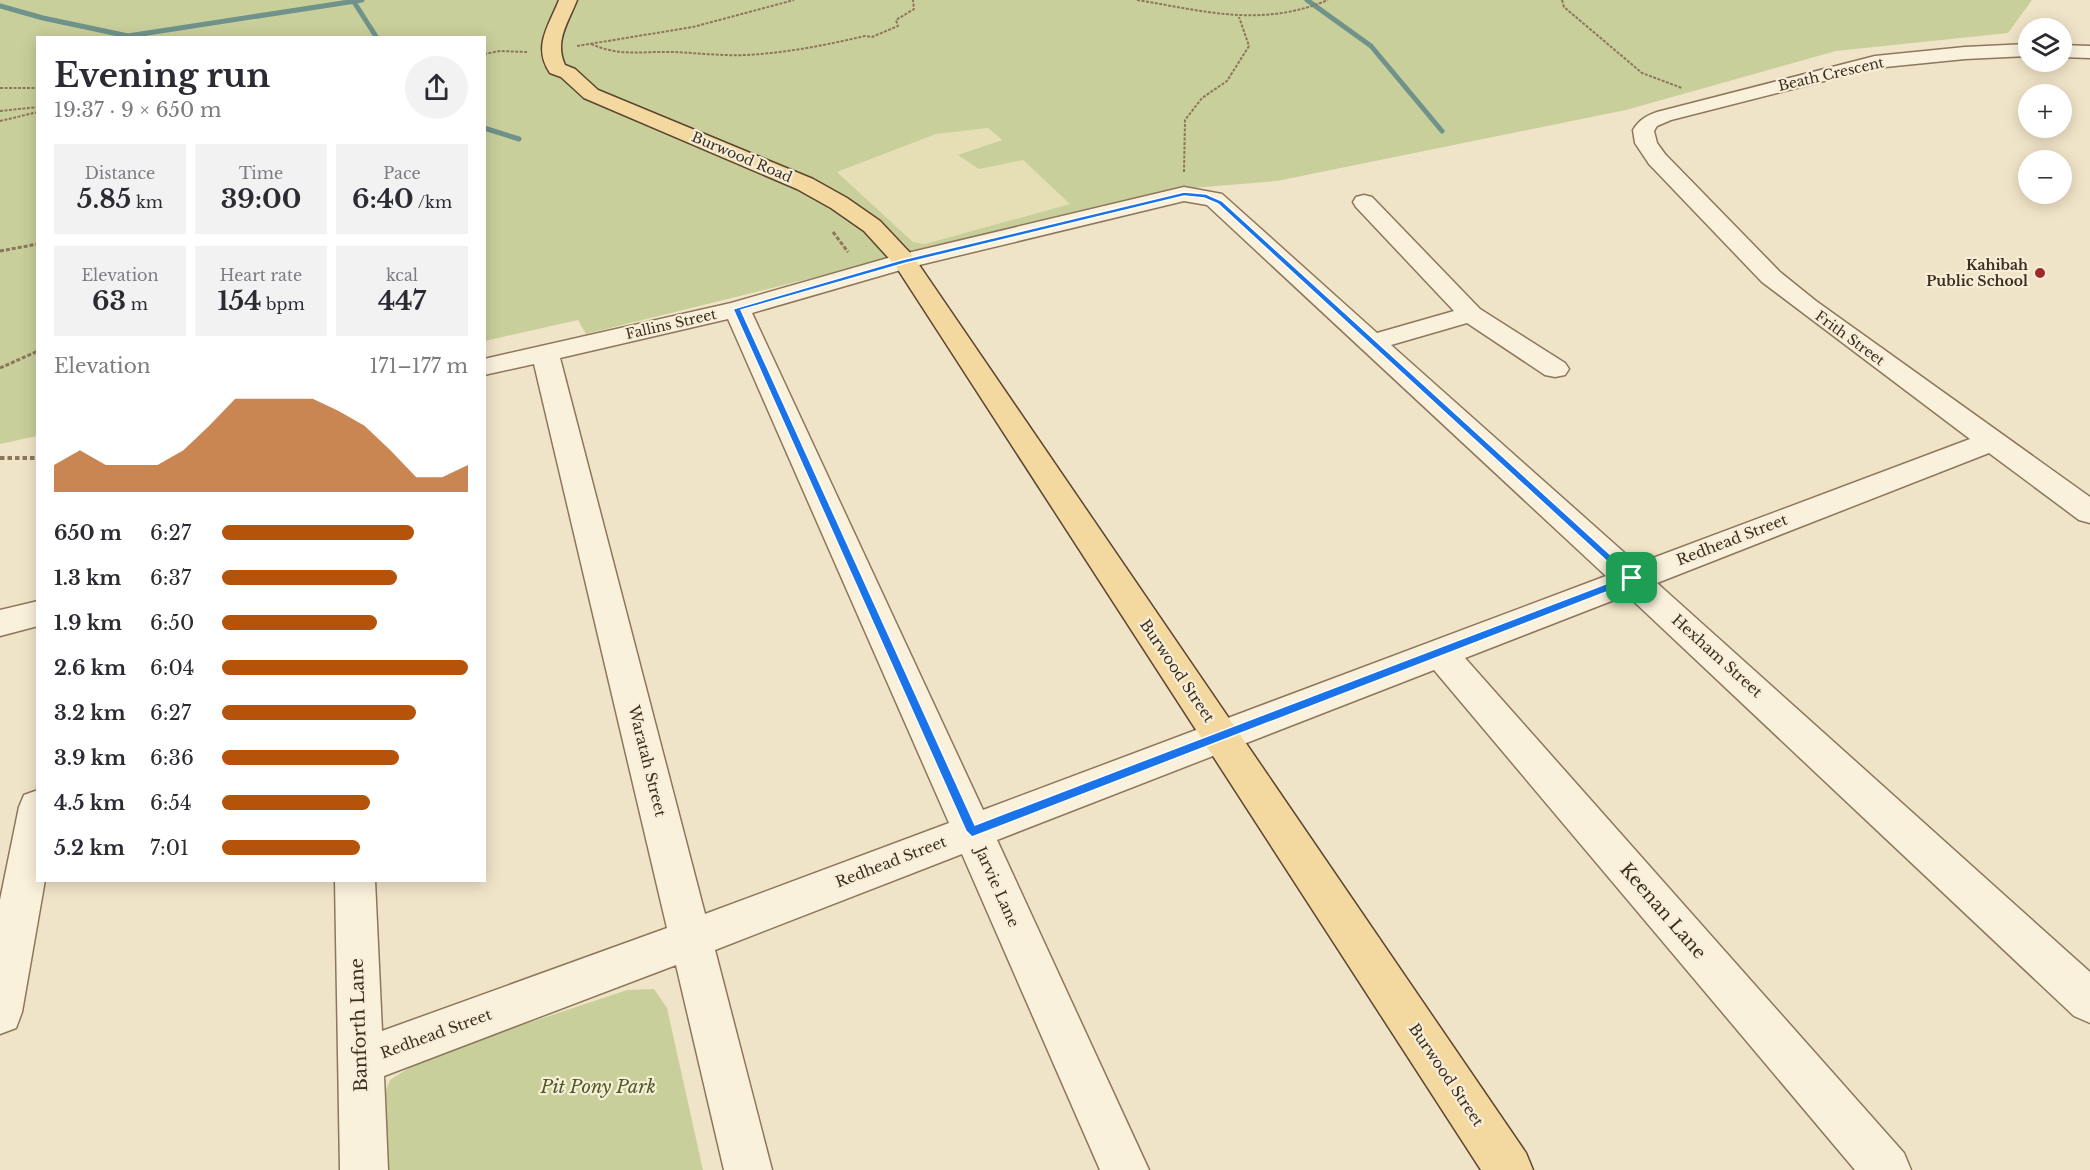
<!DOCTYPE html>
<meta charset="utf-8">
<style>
:root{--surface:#fff;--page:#f2f2f3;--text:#2b2b33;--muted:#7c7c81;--accent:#b45309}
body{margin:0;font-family:"Libre Baskerville",serif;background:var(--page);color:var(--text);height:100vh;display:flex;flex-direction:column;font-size:22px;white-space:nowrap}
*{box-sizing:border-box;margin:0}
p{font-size:20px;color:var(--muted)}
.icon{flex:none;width:33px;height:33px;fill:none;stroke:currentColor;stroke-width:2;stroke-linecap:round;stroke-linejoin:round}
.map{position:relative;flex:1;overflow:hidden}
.panel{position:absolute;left:36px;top:36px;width:450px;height:846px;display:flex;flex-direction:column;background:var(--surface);border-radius:0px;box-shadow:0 3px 15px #0003}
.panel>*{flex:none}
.tools{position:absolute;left:2018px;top:18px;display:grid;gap:12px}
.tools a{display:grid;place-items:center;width:54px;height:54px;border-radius:50%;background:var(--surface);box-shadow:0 3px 15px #0003;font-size:30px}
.pin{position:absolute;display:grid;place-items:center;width:51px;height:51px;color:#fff;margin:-26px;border-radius:12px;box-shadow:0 3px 9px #0006}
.round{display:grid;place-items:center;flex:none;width:63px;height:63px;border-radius:32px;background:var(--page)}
.summary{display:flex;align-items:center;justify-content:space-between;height:102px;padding:0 18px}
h1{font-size:33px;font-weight:700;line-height:45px}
.figures{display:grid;grid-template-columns:repeat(3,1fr);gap:9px;height:102px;padding:6px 18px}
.figures div{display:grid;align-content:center;border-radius:0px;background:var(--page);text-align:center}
.figures b{font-size:26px;font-weight:700}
.figures small{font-size:16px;font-weight:400}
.figures p{font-size:16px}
.chart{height:168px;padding:12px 18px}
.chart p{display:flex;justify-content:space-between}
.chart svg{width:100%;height:108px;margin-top:6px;fill:var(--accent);opacity:.7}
ul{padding:0 18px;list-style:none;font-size:20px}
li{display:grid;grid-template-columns:96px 72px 1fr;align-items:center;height:45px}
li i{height:15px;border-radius:8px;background:var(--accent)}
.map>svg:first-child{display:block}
.farmland{fill:#e6deb5}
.green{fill:#c9cf9b;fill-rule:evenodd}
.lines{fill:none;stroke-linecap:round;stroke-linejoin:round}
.stream{stroke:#6f938a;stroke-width:5}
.minor-casing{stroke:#8d765c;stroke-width:3}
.major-casing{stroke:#5b4430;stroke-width:3}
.path-far2{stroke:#8d765c;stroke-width:2;stroke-dasharray:3 1.5;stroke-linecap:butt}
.path-far1{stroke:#8d765c;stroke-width:3;stroke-dasharray:4 2;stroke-linecap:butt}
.path{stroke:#8d765c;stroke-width:4;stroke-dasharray:4.5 3;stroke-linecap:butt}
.minor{fill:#faf1dc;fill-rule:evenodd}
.major{fill:#f3d9a0;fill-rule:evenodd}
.route{fill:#1a73e8;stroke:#fff;stroke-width:1.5;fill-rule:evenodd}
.poi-dot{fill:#9e2a2b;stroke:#f7eed8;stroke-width:2}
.labels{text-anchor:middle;stroke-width:4.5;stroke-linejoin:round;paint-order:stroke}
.far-street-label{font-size:14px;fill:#3d2e20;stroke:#f7eed8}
.far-poi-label{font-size:14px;font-weight:bold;fill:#3d2e20;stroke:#f7eed8;text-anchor:end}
.street-label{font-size:15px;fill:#3d2e20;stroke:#f7eed8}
.near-street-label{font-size:18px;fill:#3d2e20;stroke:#f7eed8}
.near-park-label{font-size:18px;font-style:italic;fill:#4d5a26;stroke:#f7eed8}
</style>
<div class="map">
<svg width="2090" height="1170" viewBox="0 0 2090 1170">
<rect width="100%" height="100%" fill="#f0e4c8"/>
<path class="farmland" d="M988,128l83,76 -146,40 -12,-2 -76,-70 99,-38z"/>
<path class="green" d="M0,0h2032l-24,33 -172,18 -210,59 -349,71 -109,9 -582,144 -8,-14 -93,21 -1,-303h-446l-1,398 -37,8zM988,128l14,12 -44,15 21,14 44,-9 47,44 -145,40 -12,-2 -76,-70 99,-38z
M654,989l13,19 36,162h-324l-3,-55 14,-35 36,-23 201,-67z"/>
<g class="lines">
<path class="stream" d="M1307,0l64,46 71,85
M354,2l23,36
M0,6l43,12 85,18 234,-36
M484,128l35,11"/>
<g class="minor-casing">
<path id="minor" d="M2028,44v12l-63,3 -90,9 -204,52 -14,6 -3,5 3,12 8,11 115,118 36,29 274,196v26l-11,-3 -90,-67 -332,130 433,389v51l-16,-7 -447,-421 -162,63 439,495 7,17h-56l-421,-500 -437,170 152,330h-49l-138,-316 -247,96 57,220h-48l-48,-205 -292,111 4,94h-48l-5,-290h40l7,151 285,-103 -133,-564 -50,11v-16l247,-56 164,-47 289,-69 38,7 155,139 77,-22 -98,-104 -3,-5 3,-5 8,-2 8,2 108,112 85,54 4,6 -4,6 -10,2 -10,-2 -78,-52 -76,22 246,219 333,-125 -208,-157 -113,-118 -14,-21 -2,-13c6,-10 13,-14 24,-18l218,-56 90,-9zM1184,201l23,4 399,371 -623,234 -231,-497 159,-46zM728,319l221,504 -244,91 -145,-556z
M2061,45l29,1v12l-29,-1z
M38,601v25l-38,10v-26z
M38,790v90h7l-23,132 -6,16 -16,6v-134l19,-93 5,-12z"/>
</g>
<g class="major-casing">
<path id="major" d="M559,0h18c-9,23 -23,41 -12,65l10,4 23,21 215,89 34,19 33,23 33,35 613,897 7,17h-52l-586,-905 -31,-34 -33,-23 -34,-19 -213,-91 -23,-21 -11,-4c-18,-27 -1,-47 9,-73z"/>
</g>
<path class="path-far2" d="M1137,0c68,11 124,28 191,0
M1562,0l2,7 78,66 40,15
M591,44c30,13 50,7 82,8 24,1 49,4 73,3 40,-2 80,-10 119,-19l7,1 26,-11 -2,-6 18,-11 -1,-9
M577,46l116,-19 101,-27
M484,54l16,-3 27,1
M0,88h38
M0,111l38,-4
M0,121l38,-9
M1184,172l1,-52 17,-22 25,-17 22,-35 -10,-29"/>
<path class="path-far1" d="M833,232l15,20
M0,251l38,-7
M0,368l38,-17"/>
<path class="path" d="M0,458h38"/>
<use href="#minor" class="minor"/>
<use href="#major" class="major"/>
</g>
<path class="route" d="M1184,192l22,2 16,7 414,377 -1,3 -663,256 -6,-6 -233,-522 168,-49zM1184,196l20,2 14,6 406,373 -649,248 -234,-515 165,-47z"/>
<circle class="poi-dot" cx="2040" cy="273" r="6"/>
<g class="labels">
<g class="far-street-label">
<text transform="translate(1831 74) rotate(-13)" y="5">Beath Crescent</text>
<text transform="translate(742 157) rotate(23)" y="5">Burwood Road</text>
<text transform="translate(671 324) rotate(-13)" y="5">Fallins Street</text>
<text transform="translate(1850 338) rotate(36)" y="5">Frith Street</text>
</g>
<g class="far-poi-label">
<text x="2028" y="270">Kahibah<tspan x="2028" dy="16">Public School</tspan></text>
</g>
<g class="street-label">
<text transform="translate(1732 540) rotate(-21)" y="5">Redhead Street</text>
<text transform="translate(1717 656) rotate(42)" y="5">Hexham Street</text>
<text transform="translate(1177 671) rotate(56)" y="5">Burwood Street</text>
<text transform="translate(647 761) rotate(76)" y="5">Waratah Street</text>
<text transform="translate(891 862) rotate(-21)" y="5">Redhead Street</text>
<text transform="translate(997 887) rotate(66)" y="5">Jarvie Lane</text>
<text transform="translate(436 1034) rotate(-20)" y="5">Redhead Street</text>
<text transform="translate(1446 1075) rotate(56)" y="5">Burwood Street</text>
</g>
<g class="near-street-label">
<text transform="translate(1663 911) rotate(49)" y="6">Keenan Lane</text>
<text transform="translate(359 1025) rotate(-92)" y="6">Banforth Lane</text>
</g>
<g class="near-park-label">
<text x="598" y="1093">Pit Pony Park</text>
</g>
</g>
</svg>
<div class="tools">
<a><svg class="icon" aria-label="layers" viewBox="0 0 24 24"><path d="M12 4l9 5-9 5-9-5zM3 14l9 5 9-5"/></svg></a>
<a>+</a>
<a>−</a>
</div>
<div class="pin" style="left:1632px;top:578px;background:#1e9e55"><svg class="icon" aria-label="arrive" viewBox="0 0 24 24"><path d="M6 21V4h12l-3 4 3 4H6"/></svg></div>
<section class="panel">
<div class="summary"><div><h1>Evening run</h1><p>19:37 · 9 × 650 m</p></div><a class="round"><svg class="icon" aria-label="share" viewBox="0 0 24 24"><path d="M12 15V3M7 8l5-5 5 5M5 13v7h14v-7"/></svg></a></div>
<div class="figures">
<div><p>Distance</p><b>5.85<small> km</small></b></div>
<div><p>Time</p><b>39:00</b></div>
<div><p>Pace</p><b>6:40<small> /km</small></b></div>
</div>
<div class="figures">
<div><p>Elevation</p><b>63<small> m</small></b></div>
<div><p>Heart rate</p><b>154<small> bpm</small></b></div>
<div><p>kcal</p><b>447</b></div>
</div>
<div class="chart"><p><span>Elevation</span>171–177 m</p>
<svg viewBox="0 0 160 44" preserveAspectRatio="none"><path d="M0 44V33L10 27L20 33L30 33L40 33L50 27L60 17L70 6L80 6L90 6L100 6L110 11L120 17L130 27L140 38L150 38L160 33V44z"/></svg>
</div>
<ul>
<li><b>650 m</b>6:27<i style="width:78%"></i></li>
<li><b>1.3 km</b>6:37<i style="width:71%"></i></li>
<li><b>1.9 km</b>6:50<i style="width:63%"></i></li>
<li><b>2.6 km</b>6:04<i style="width:100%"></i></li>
<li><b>3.2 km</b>6:27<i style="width:79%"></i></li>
<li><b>3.9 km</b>6:36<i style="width:72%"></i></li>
<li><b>4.5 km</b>6:54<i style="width:60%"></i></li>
<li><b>5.2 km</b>7:01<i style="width:56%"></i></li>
</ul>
</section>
</div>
